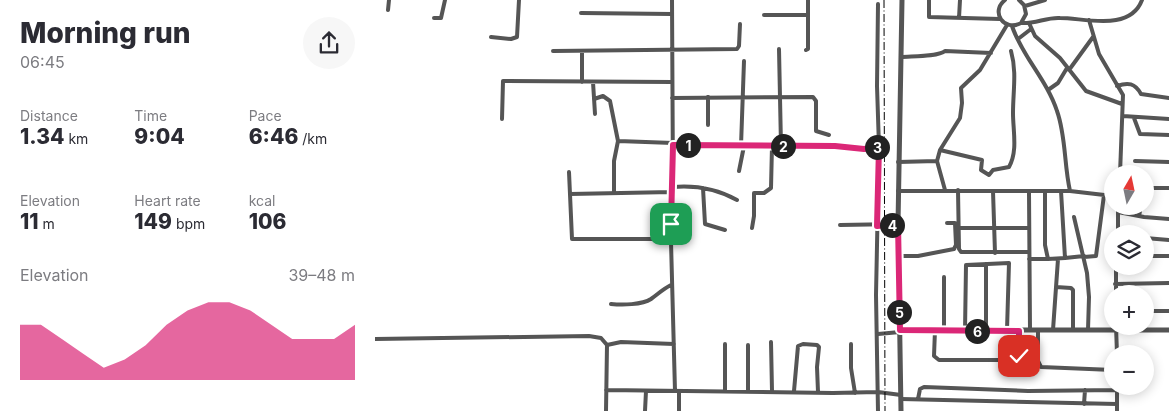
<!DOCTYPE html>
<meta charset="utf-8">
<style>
:root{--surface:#fff;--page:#f7f7f7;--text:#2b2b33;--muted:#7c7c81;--accent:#db2777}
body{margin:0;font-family:Inter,sans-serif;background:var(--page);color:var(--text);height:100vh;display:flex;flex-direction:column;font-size:19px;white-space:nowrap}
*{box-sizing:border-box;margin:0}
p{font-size:16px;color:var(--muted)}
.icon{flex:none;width:28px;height:28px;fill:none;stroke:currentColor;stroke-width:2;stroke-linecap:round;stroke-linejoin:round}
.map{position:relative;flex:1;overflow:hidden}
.side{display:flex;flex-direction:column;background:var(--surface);width:375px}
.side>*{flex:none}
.needle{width:32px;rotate:9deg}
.tools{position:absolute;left:729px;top:165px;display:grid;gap:10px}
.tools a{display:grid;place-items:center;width:50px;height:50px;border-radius:50%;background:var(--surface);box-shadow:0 2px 12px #0003;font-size:25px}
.pin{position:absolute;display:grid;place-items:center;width:42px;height:42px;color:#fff;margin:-21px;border-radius:10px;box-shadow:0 2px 8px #0006}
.km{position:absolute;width:25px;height:25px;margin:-12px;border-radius:50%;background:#222;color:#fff;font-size:14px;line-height:25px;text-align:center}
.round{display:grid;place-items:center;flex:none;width:52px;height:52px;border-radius:26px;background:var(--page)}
.summary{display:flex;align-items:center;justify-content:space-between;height:85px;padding:0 20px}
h1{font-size:28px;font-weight:800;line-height:38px}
.stats{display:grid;grid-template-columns:repeat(3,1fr);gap:8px;height:85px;padding:5px 20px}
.stats div{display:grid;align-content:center}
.stats b{font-size:21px;font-weight:800}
.stats small{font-size:14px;font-weight:400}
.stats p{font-size:14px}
.chart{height:140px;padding:10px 20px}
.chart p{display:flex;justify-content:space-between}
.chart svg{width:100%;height:90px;margin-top:5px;fill:var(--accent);opacity:.7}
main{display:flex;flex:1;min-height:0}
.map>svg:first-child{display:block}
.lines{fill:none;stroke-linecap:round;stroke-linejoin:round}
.minor{stroke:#555;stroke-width:4}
.tertiary{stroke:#555;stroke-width:5}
.rail{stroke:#000;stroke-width:1;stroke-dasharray:8 2.5 1 2.5;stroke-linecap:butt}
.route-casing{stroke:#fff;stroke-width:10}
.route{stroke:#db2777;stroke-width:6}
</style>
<main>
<section class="side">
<div class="summary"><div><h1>Morning run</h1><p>06:45</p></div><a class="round"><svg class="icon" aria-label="share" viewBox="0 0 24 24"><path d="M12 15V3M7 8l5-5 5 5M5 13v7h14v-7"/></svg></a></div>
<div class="stats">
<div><p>Distance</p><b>1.34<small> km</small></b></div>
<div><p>Time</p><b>9:04</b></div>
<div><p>Pace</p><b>6:46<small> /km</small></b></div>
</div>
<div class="stats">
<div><p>Elevation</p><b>11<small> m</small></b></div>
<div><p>Heart rate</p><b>149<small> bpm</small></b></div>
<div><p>kcal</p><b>106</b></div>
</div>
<div class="chart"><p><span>Elevation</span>39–48 m</p>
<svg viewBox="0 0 160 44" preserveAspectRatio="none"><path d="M0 44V17L10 17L20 24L30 31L40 38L50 34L60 27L70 17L80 10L90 6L100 6L110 10L120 17L130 24L140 24L150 24L160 17V44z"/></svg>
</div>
</section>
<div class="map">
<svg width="794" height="411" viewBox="0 0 794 411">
<rect width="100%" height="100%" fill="#fff"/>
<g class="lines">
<path class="minor" d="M297,0l1,187 -2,55 4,149
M554,0v17l71,2
M630,0c-15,12 -1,32 16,23l5,-9 -2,-9 -5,-5
M650,6l20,-6
M13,10l1,-10
M206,13l91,1
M389,15h44
M59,18h7l4,-18
M584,18l1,-18
M714,20l10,34 24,41 -3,79
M646,23c14,1 26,-6 39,-5 25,0 70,14 82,-18
M654,23l6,13 25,22 26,33 36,13
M637,26c10,30 35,54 45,85 9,25 7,54 13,80
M116,37l20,2 6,-2 2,-37
M643,39l13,-10
M404,49l2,97
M431,50l2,-1v-49
M178,51l184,-2 2,-3 1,-22
M526,57c10,-1 37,0 44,-6l46,2
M694,70l24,-33
M207,82v-31
M218,82l2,32
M742,86c11,-4 18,-3 24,8l28,4
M673,90l10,-7 9,-15
M297,98l141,-1 3,4v30l13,4
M219,99l9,-3 7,5 8,40 -4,20v32
M748,116l46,3
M759,118l6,16 29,1
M127,119l1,-38 169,1
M333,125v-28
M243,141l55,2
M298,145c68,1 138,2 206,2
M366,146l3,-85
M565,150l42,10 -1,10 8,5 4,-5 16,-3c9,-16 4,-36 4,-54 0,-22 4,-41 -2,-62
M760,161l34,1
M523,162l39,-1
M364,171l5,-25
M194,172l3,67h99
M298,187c23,-2 44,2 64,13
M328,188l2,36 20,6
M770,188h24
M570,190l-8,-29 3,-11 20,-32 2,-15 -1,-15 19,-18 27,-45
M583,190l1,59 2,3h68
M523,191h172l43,5
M618,191l2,62
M654,192l1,138
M670,192v53l3,14 17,-1 -4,-67
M195,194l102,-2
M743,212l26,5 25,2
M764,216l2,-10
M699,217l13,56 2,24 -1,33
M465,225l58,-1
M377,228l2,-12v-23h10l7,-5 1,-42
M584,228h70
M743,234v-28
M770,238l24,2
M523,256h20l36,-7 2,-4 -1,-22h-8
M770,256h24
M709,257l12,-1 8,-61
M690,258l19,-2
M654,259h19
M740,284l54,-1
M752,284l1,10
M681,287l15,1 2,2v40
M741,294v-28
M236,304c11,1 31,1 40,-5 7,-5 12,-10 20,-14
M770,311h24
M741,326l1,28
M560,330l-1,26 5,4h78l2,-4v-25
M569,330v-53
M663,330v31l3,6 72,3
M678,330l5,-71
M590,331l1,-66 43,-2 -2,67
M611,331v-67
M503,334l22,-2
M0,339l214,-3 12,2 6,7 -1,66
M396,342l1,49
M350,344v46
M476,344v24l4,25
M232,345l14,-3 53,2
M231,390l227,3 45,-1 23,3
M304,391v20
M373,391v-46
M419,391l4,-45 5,-2 14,1 2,2 -2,20 1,25
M526,399l216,5
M543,399l2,-10 4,-2 104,4 89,-1
M709,404l1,-14
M270,411l1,-20
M503,411l-2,-116 3,-148 -2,-61 1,-82
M742,411v-25"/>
<path class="tertiary" d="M525,330h269
M526,411l-3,-187 4,-224"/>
<path class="rail" d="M509,0l1,411"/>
</g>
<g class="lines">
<g class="route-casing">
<path id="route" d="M296,224l2,-79 162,1 29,3 15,-2 -2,79 21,-2 2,106 119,1v25"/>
</g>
<use href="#route" class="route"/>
</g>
</svg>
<div class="tools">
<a><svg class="needle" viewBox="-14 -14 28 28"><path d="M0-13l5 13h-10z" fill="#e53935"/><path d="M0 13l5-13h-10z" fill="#7c7c81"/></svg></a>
<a><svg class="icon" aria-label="layers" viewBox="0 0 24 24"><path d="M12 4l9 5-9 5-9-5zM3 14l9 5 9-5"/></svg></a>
<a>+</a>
<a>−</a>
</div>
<div class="pin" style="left:296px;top:224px;background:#1e9e55"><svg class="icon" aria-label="arrive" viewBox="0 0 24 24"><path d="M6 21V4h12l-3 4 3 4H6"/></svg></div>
<div class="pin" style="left:644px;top:356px;background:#d93025"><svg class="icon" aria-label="check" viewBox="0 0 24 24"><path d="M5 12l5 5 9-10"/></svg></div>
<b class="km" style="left:313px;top:145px">1</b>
<b class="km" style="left:408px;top:146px">2</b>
<b class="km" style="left:502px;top:147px">3</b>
<b class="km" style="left:517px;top:225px">4</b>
<b class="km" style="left:524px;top:312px">5</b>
<b class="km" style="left:602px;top:331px">6</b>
</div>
</main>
